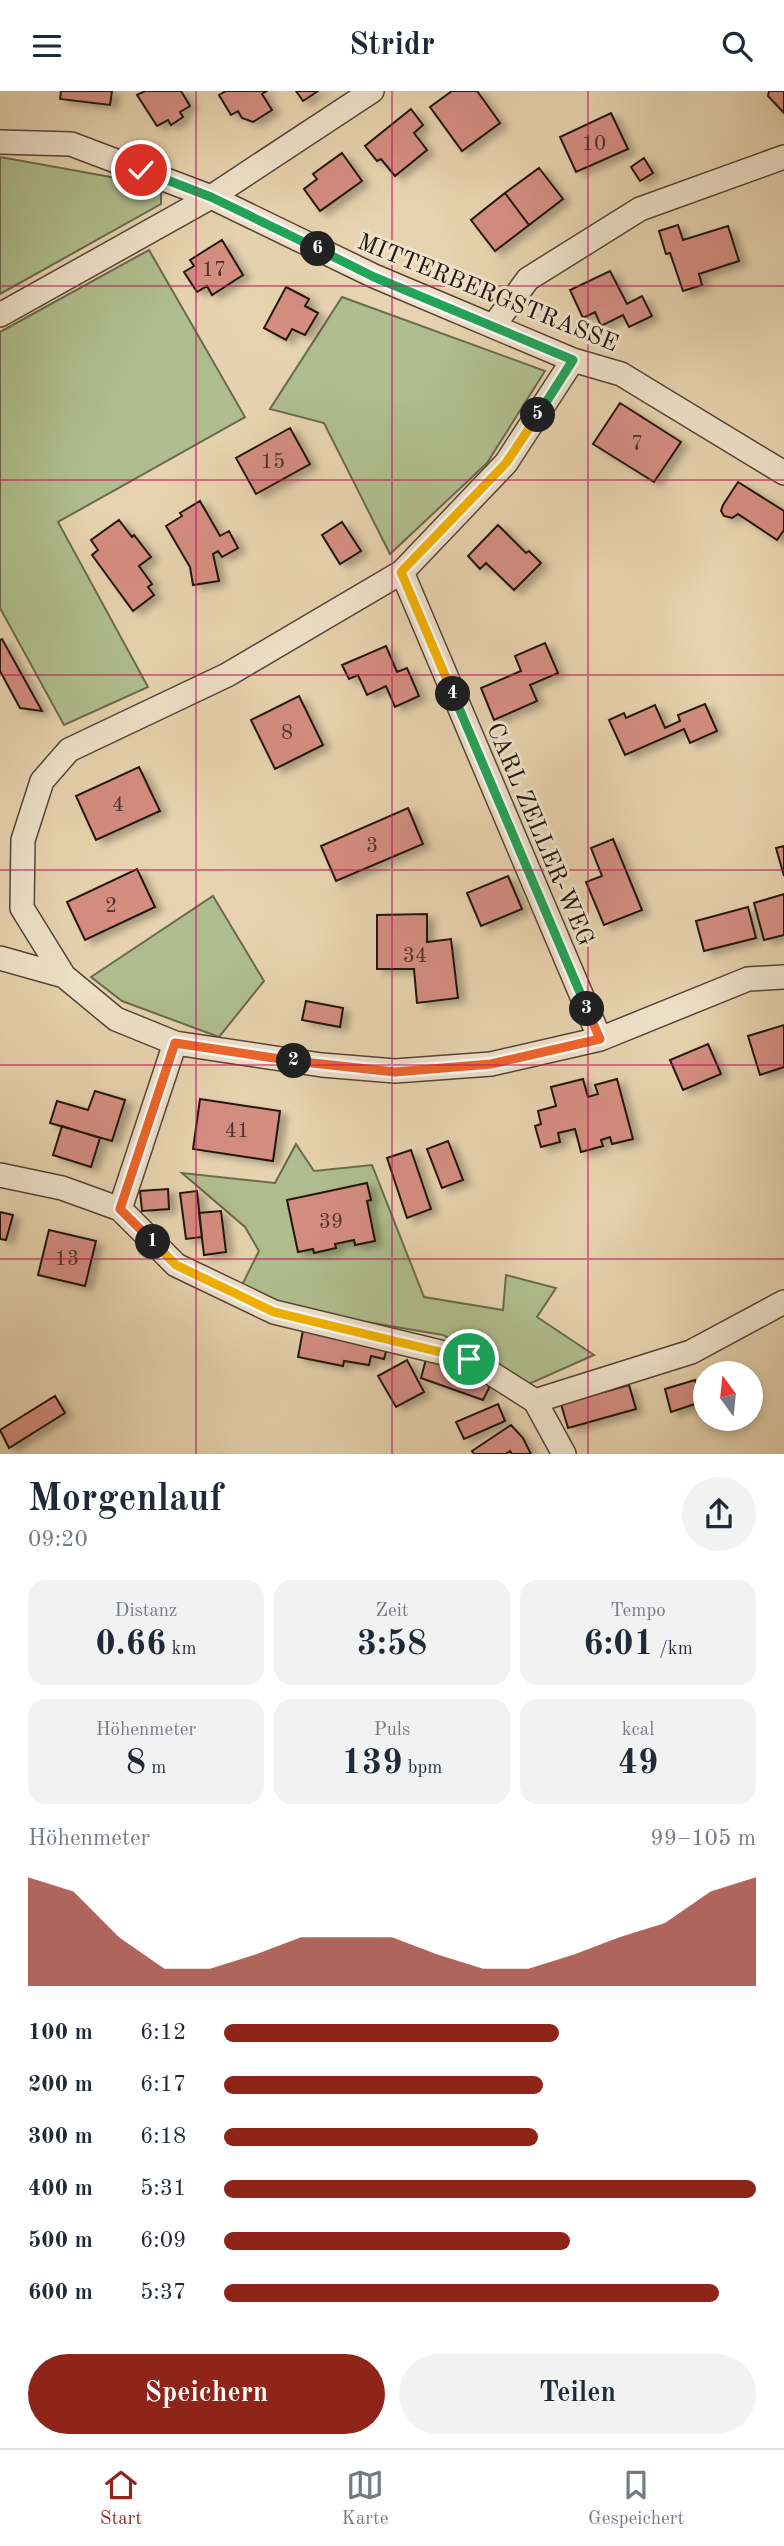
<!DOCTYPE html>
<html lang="de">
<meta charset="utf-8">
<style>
:root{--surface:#fff;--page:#f2f2f3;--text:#1f2937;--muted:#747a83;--line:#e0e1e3;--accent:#8f2418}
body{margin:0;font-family:"Old Standard TT",serif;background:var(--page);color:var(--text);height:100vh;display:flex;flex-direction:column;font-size:26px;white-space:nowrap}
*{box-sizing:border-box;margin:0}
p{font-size:23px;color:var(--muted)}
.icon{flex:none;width:38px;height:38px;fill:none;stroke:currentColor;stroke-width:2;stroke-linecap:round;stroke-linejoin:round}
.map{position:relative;height:1363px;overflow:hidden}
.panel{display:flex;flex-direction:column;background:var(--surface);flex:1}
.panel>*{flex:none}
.needle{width:46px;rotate:345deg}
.fabs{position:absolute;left:693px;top:1270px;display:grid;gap:14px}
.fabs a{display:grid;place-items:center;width:70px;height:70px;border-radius:50%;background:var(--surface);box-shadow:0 4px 10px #0003;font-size:35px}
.pin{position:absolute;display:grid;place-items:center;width:60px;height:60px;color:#fff;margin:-30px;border:4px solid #fff;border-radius:50%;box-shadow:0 2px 7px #0007}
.km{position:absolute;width:35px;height:35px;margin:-18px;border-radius:50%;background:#222;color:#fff;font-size:19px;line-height:35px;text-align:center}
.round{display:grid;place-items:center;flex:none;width:74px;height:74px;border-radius:37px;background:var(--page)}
.head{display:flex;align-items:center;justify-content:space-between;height:119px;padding:0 28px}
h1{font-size:38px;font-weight:700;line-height:52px}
.figures{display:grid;grid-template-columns:repeat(3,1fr);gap:10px;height:119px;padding:7px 28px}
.figures div{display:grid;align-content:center;border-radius:18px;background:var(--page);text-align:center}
.figures b{font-size:35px;font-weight:700}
.figures small{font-size:19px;font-weight:400}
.figures p{font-size:19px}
.chart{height:196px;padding:14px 28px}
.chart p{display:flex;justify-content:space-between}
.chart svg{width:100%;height:126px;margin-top:7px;fill:var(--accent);opacity:.7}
.action{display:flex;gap:14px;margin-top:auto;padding:14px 28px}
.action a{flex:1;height:80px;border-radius:42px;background:var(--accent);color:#fff;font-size:28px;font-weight:700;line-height:80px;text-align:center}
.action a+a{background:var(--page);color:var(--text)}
ul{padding:0 28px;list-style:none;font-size:23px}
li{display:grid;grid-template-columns:112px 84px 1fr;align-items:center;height:52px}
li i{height:18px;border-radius:9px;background:var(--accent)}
header{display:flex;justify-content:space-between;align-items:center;height:91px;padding:0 28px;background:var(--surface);font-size:32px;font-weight:700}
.menu{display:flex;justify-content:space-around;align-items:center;height:98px;border-top:2px solid var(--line);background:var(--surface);font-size:19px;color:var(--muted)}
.menu a{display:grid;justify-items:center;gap:4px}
.menu .current{color:var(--accent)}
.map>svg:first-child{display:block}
.green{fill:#b0be8f;stroke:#6a6a4e;stroke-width:2}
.building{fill:#d48d81;stroke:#24150d;stroke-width:2;filter:url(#shadow)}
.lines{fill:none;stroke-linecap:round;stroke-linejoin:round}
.minor-casing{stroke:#554436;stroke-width:26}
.minor{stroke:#efe2cb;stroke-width:23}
.split-1-casing{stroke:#fff;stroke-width:14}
.split-2-casing{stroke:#fff;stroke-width:14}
.split-3-casing{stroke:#fff;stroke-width:14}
.split-4-casing{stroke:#fff;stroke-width:14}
.split-5-casing{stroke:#fff;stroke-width:14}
.split-6-casing{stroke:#fff;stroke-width:14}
.split-7-casing{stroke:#fff;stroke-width:14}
.split-1{stroke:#f5b400;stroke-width:9}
.split-2{stroke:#f0652b;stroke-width:9}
.split-3{stroke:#f0652b;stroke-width:9}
.split-4{stroke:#22a559;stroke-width:9}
.split-5{stroke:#f5b400;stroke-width:9}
.split-6{stroke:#22a559;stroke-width:9}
.split-7{stroke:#22a559;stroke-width:9}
.grid{fill:none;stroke:#c2185b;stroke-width:2;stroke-opacity:0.55}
.labels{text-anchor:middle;stroke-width:6;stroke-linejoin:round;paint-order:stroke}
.number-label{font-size:21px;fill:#50332a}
.street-label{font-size:24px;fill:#24150d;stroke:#efe2cb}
</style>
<header><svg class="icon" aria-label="menu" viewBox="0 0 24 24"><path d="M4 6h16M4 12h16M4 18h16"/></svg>Stridr<svg class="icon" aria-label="search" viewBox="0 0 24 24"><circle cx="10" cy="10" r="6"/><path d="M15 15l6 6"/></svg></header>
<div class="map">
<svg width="784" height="1363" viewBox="0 0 784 1363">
<defs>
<filter id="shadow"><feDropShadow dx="7" dy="4" stdDeviation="3.5" flood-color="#0004"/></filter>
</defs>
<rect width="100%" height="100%" fill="#e7d3af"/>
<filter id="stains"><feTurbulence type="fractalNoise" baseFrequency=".00286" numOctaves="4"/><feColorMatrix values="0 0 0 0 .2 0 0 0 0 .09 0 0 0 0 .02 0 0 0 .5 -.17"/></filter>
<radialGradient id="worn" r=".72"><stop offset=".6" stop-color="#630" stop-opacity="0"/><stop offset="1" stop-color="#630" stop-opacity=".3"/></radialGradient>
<path class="green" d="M0,66l161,29v18l-161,90z
M149,159l96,167 -187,105 90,165 -84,38 -64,-117v-276z
M342,206l203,74 -58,92 -97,91 -66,-131 -54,-14z
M213,805l51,85 -45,56 -97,-36 -31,-24z
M296,1053l18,27 58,-6 52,132 79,13 3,-35 50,13 -19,29 57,38 -65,29 -86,-49 -159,-27 -42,-23 17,-34 -14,-24 -63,-54 93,10z"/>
<path class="building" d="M61,0h51l-2,14 -50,-6z
M145,0h36l9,15 -10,6 3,5 -12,8 -3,-5 -11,6 -20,-31z
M226,0h41l-5,3 10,16 -19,12 -11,-4 -4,-7 -7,4 -12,-20z
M296,0h22l-15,10z
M452,0h25l23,32 -38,28 -32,-44z
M769,0h15v22l-16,-17z
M411,18l12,16 -9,8 13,17 -32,26 -14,-17 -4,2 -12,-15z
M611,22l17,36 -52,23 -16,-35z
M342,62l20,28 -42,30 -16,-22 13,-10 -4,-5z
M644,67l9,15 -13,8 -9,-14z
M539,77l24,31 -34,26 -24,-32z
M505,102l24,32 -34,26 -24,-31z
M678,134l5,15 45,-14 11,35 -40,13 3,11 -19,6 -13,-38 -4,1 -7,-23z
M222,149l21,35 -31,20 -5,-9 -10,6 -13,-20 10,-6 -4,-6z
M610,180l17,33 15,-8 10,20 -23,11 -6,-12 -22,11 -6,-14 -12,6 -13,-28z
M286,196l23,12 -4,7 13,7 -13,22 -13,-6 -6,11 -22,-12z
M620,312l61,39 -27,40 -61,-38z
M290,337l20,36 -54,30 -20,-36z
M738,391l46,29v19l-7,10 -39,-26 -6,4 -8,-2 -3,-5 2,-6z
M200,410l20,35 9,-5 9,17 -16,9 -4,-6 -5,3 6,27 -26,4 -3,-18 -24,-41 16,-10 -2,-3z
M119,429l13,17 2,-2 17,22 -12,9 13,18 -4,3 6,8 -21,16 -41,-56 6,-5 -7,-10z
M342,431l19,29 -21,13 -18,-29z
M498,434l28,28 3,-2 12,12 -27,27 -28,-27 -6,6 -12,-13z
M2,548l40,72 -22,-3 -20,-37v-31z
M545,552l13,30 -28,12 7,16 -43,19 -13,-32 40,-17 -6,-15z
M386,555l11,26 10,-4 12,28 -24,11 -9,-21 -19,9 -9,-20 -9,4 -7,-14z
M299,605l24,49 -48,24 -24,-49z
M705,613l12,27 -27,12 -6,-14 -59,26 -16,-35 15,-7 2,5 29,-13 10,23 15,-7 -2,-6z
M139,676l21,44 -64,29 -20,-44z
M408,717l15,36 -87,37 -15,-35z
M613,748l29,71 -38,15 -18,-43 16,-6 -11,-28z
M784,755v30l-8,-28z
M137,778l18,38 -70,33 -18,-38z
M508,785l14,33 -41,17 -14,-33z
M784,803v41l-20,5 -10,-37z
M748,816l8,31 -52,13 -8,-30z
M427,823v28l24,-3 7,59 -41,5 -3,-34h-37v-54z
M306,910l37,7 -3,19 -38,-7z
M784,934v42l-24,8 -12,-39z
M708,953l13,30 -38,16 -13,-30z
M583,988l5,18 10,-3 -3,-9 22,-6 16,60 -21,5 -2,-7 -9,3 2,6 -22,6 -6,-23 -17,4 2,9 -19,5 -6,-21 6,-2 -3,-13 18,-5 -5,-19z
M95,1000l30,9 -13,41 -62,-18 7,-22 31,9z
M200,1008l80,12 -7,50 -80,-12z
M62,1035l38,12 -9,29 -38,-12z
M448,1050l15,39 -21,8 -15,-39z
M411,1059l20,59 -24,9 -20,-60z
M367,1092l4,17 -4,1 8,40 -20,4 -1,-5 -19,4 1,4 -22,5 -1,-4 -15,3 -11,-52z
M168,1098l1,20 -27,2 -2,-20z
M197,1100l5,46 -16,2 -6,-46z
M221,1120l5,41 -22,3 -5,-42z
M0,1121l13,3 -7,25 -6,-1z
M49,1139l47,11 -11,45 -47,-11z
M303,1239l84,17 -3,12 -13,-3 -2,9 -25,-4 -1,5 -45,-9z
M426,1268l19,3 48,18 -10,20 -62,-22z
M407,1269l17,32 -28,15 -18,-31z
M695,1289l6,22 -30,10 -6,-23z
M629,1294l7,24 -68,19 -7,-24z
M55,1305l10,17 -56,35 -9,-18z
M498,1313l7,17 -41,18 -8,-17z
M511,1334l12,13 8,16h-19l-2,-3 -5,3h-31l-2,-3z"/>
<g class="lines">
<g class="minor-casing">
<path id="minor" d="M0,51l71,2 140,53 163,79 199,84 48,14 163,99
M0,224l211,-118 161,-106
M494,234l34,-46 112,-70 144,-52
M573,269l-67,103 -104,109 -175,103 -158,75 -27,31 -19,59 -1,68 42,68 52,43 59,24 147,22 73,6 96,-7 109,-25 148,-60 36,-2
M402,481l198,467
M0,867l64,18
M0,1084l62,13 58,21 56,56 98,47 195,47 66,42 29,53
M120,1118l55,-166
M535,1310l156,-49 93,-50"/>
</g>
<use href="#minor" class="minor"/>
</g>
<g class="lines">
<g class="split-1-casing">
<path id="split-1" d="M153,1151l23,23 98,47 195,47"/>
</g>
<g class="split-2-casing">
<path id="split-2" d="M153,1151l-33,-33 55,-166 119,18"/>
</g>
<g class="split-3-casing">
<path id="split-3" d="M294,970l101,11 96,-8 109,-25 -13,-30"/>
</g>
<g class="split-4-casing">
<path id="split-4" d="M453,603l134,315"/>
</g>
<g class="split-5-casing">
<path id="split-5" d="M453,603l-52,-122 105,-109 32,-48"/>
</g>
<g class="split-6-casing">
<path id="split-6" d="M318,158l56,28 199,83 -35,55"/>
</g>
<g class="split-7-casing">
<path id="split-7" d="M141,79l70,27 107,52"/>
</g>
<use href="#split-1" class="split-1"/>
<use href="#split-2" class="split-2"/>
<use href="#split-3" class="split-3"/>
<use href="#split-4" class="split-4"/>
<use href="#split-5" class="split-5"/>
<use href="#split-6" class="split-6"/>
<use href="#split-7" class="split-7"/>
</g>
<path class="grid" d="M196,0v1363M392,0v1363M588,0v1363M0,195h784M0,389h784M0,584h784M0,779h784M0,974h784M0,1168h784"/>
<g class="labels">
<g class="number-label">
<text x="594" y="59">10</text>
<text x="214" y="185">17</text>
<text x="637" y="359">7</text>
<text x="273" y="377">15</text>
<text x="287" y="648">8</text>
<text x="118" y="720">4</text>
<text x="372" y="761">3</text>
<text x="111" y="821">2</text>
<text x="415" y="871">34</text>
<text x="237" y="1046">41</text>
<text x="331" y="1137">39</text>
<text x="67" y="1174">13</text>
</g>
<g class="street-label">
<text transform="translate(488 201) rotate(22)" y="8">MITTERBERGSTRASSE</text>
<text transform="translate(541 743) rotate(67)" y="8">CARL ZELLER-WEG</text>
</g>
</g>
<rect width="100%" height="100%" filter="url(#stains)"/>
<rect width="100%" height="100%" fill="url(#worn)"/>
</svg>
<div class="fabs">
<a><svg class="needle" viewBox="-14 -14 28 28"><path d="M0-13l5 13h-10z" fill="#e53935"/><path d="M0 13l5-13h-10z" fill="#747a83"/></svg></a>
</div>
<div class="pin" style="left:469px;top:1268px;background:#1e9e55"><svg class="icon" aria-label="arrive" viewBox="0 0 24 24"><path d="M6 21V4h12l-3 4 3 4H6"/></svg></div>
<div class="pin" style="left:141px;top:79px;background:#d93025"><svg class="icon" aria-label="check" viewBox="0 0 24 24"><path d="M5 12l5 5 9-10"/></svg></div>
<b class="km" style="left:153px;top:1151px">1</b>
<b class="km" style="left:294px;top:970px">2</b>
<b class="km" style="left:587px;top:918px">3</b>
<b class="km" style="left:453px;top:603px">4</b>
<b class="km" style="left:538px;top:324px">5</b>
<b class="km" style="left:318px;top:158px">6</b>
</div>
<section class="panel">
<div class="head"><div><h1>Morgenlauf</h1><p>09:20</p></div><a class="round"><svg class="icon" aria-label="share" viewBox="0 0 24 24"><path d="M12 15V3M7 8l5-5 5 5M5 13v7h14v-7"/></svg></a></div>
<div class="figures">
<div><p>Distanz</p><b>0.66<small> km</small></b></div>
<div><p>Zeit</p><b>3:58</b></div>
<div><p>Tempo</p><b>6:01<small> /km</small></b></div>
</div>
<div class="figures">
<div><p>Höhenmeter</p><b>8<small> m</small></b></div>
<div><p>Puls</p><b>139<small> bpm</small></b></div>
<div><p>kcal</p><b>49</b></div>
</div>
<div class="chart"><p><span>Höhenmeter</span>99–105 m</p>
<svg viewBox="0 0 160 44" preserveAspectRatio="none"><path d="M0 44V6L10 11L20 27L30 38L40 38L50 33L60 27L70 27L80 27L90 33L100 38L110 38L120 33L130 27L140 22L150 11L160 6V44z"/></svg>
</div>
<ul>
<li><b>100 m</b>6:12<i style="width:63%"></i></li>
<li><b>200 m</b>6:17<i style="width:60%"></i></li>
<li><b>300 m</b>6:18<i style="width:59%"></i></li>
<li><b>400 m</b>5:31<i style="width:100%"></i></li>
<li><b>500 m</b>6:09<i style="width:65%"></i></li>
<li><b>600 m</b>5:37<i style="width:93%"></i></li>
</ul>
<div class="action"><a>Speichern</a><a>Teilen</a></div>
</section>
<nav class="menu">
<a class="current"><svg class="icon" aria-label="home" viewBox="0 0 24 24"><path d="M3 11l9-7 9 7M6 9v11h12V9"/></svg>Start</a>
<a><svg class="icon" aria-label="map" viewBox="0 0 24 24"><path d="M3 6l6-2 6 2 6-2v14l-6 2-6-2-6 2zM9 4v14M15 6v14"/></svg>Karte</a>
<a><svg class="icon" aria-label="saved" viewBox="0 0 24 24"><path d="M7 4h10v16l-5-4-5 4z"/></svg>Gespeichert</a>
</nav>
